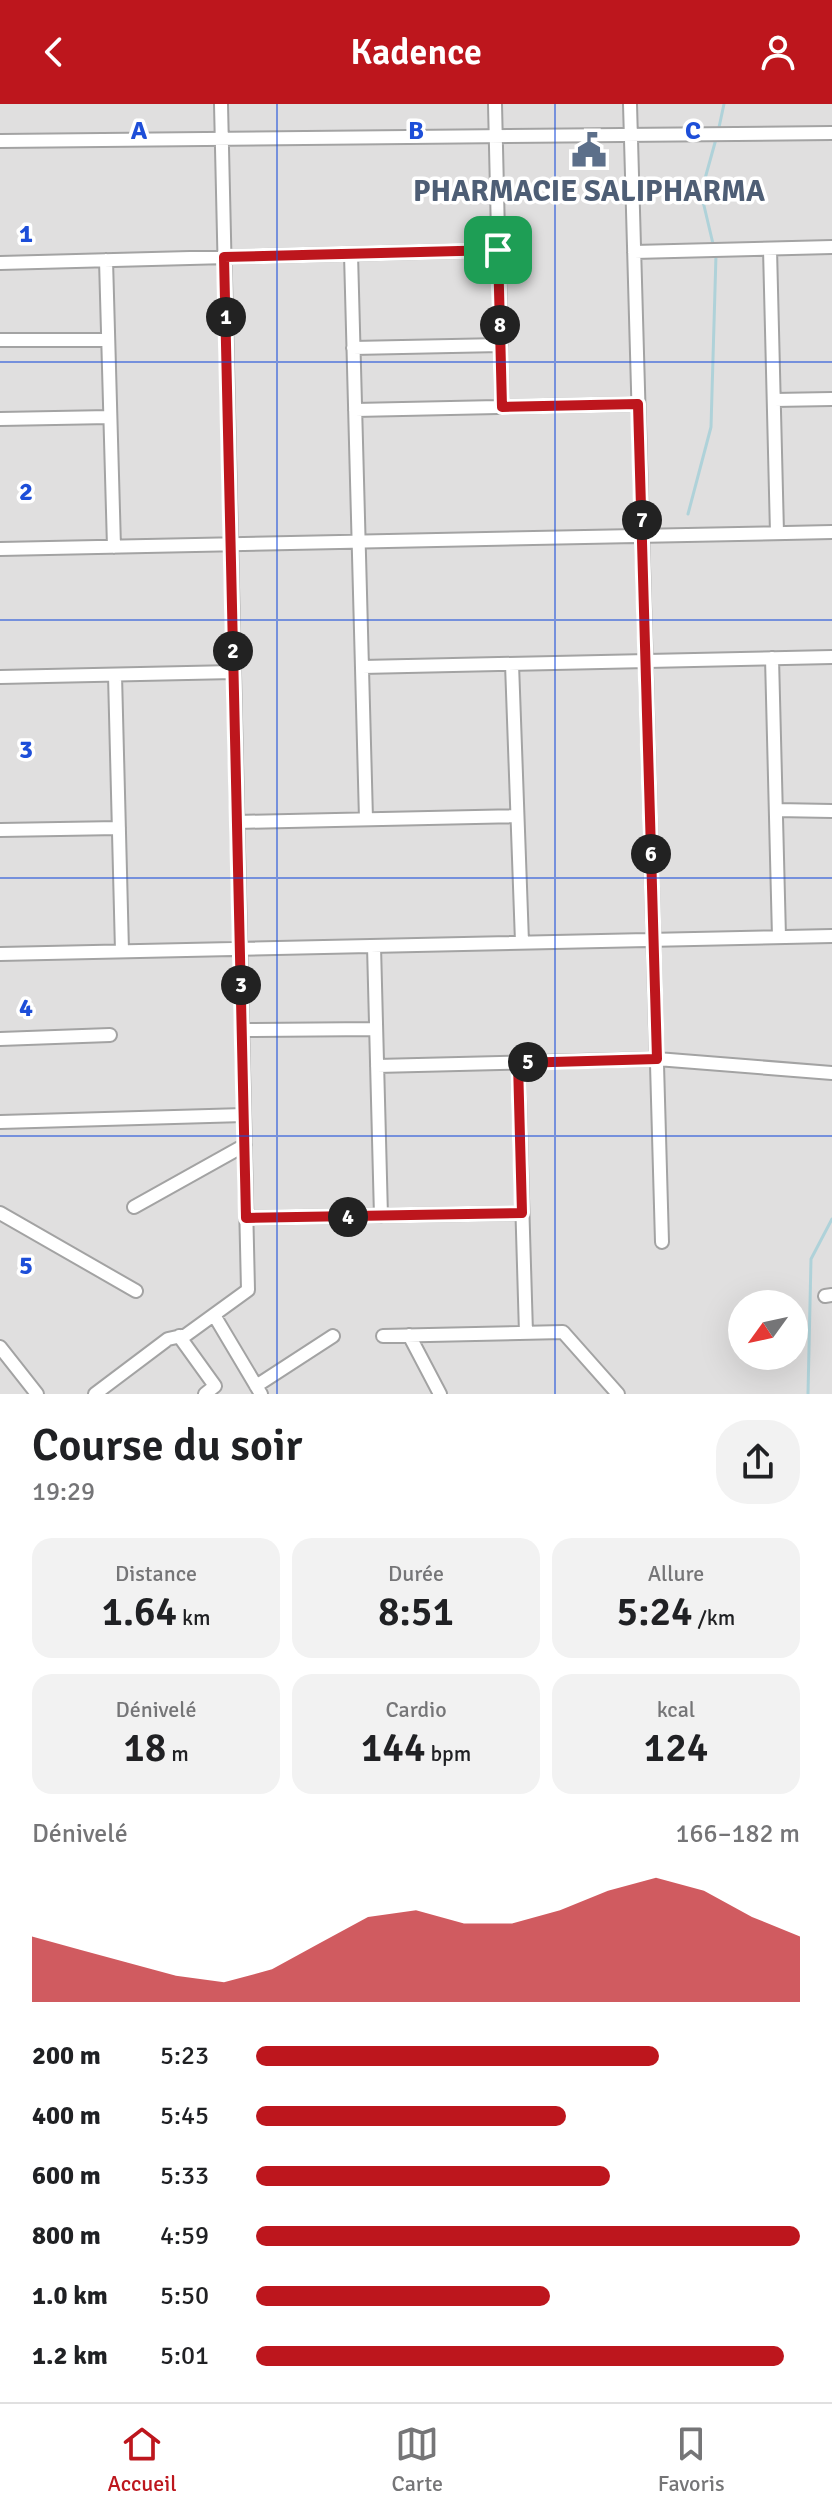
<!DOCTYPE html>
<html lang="fr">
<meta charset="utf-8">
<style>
:root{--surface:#fff;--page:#f2f2f2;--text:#202124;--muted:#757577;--line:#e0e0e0;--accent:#bd161d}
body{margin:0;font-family:Signika,sans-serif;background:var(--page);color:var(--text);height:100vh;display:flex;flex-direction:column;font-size:30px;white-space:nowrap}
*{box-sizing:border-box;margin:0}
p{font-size:26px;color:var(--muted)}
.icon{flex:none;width:44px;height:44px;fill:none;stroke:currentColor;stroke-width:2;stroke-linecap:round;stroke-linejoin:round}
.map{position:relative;height:1290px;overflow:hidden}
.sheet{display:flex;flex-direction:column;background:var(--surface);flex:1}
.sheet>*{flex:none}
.needle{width:52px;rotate:237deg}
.controls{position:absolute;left:728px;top:1186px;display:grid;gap:16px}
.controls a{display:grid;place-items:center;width:80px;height:80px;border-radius:50%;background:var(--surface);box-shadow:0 8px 32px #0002;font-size:40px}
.pin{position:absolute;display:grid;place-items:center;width:68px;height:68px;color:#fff;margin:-34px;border-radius:16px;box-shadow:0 4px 12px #0006}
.km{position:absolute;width:40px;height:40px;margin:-20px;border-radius:50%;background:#222;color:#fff;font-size:22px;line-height:40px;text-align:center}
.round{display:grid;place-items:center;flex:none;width:84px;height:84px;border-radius:32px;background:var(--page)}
.head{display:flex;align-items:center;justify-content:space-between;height:136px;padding:0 32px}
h1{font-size:44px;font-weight:600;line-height:60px}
.figures{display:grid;grid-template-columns:repeat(3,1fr);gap:12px;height:136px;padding:8px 32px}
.figures div{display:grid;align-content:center;border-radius:20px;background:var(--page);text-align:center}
.figures b{font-size:40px;font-weight:600}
.figures small{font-size:22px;font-weight:400}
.figures p{font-size:22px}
.chart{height:224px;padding:16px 32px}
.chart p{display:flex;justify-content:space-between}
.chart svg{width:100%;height:144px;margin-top:8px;fill:var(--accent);opacity:.7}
ul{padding:0 32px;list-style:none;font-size:26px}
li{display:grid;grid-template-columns:128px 96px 1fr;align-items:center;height:60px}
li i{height:20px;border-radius:10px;background:var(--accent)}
header{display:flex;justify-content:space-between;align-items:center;height:104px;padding:0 32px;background:var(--accent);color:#fff;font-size:36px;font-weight:600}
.menu{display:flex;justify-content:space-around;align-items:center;height:112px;border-top:2px solid var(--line);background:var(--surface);font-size:22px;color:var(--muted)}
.menu a{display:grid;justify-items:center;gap:4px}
.menu .on{color:var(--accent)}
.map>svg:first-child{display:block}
.residential{fill:#e0dfdf;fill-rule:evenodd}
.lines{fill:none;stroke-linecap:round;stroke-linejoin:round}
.stream{stroke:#afd2d9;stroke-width:3}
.minor-casing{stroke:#a3a3a3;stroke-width:16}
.minor{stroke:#fff;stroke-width:12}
.route-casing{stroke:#fff;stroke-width:16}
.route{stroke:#bd161d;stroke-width:10}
.grid{fill:none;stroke:#1d4ed8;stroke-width:2;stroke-opacity:0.55}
.labels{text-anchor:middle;stroke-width:7;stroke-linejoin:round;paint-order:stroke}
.service-label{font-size:30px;font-weight:bold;fill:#4e5e75;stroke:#fff}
.grid-label{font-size:26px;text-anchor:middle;font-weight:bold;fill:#1d4ed8;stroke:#fff;stroke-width:7;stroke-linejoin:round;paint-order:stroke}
</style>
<header><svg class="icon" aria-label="back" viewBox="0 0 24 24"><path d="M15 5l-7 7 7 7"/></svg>Kadence<svg class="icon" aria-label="person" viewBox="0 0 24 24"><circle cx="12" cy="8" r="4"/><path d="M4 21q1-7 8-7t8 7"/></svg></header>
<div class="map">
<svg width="832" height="1290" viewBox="0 0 832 1290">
<rect width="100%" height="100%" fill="#f1eeea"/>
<path class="residential" d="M0,0h832v1290h-832zM742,1200h52v52h-52z"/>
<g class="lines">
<path class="stream" d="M718,28l6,-28
M714,144l-13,-55 15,-54
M688,410l23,-87 5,-172
M808,1290l3,-135 21,-40"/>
<g class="minor-casing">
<path id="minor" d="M495,0l7,303
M630,0l32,1138
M0,37l832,-8
M770,145l7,284
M634,148l198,-5
M351,150l15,565
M106,156l8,287
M0,159l498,-13
M0,236h108
M353,244l148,-3
M774,296l58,-1
M355,306l283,-6
M0,315l110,-2
M0,445l832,-17
M772,554l7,279
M512,560l10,278
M362,563l470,-10
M115,571l7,276
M0,573l234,-5
M776,706l56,1
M237,718l279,-6
M0,726l119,-2
M374,842l7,270
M0,850l832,-18
M242,926l134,-1
M0,935l110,-4
M518,959l8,270
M377,962l280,-7 175,14
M0,1018l244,-7
M134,1103l111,-62
M0,1109l136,78
M246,1114l276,-5
M825,1192l7,-1
M214,1211l47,79
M409,1231l31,59
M179,1232l36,50 -10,8
M383,1232l180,-4 55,62
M0,1243l37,47
M256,1282l77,-50
M95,1290l73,-55 18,-4 62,-45 -27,-1186"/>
</g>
<use href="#minor" class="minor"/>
</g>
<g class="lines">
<g class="route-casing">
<path id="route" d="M498,146l4,157 136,-3 19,655 -139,4 4,150 -276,5 -22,-961z"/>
</g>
<use href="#route" class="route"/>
</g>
<path class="grid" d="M277,0v1290M555,0v1290M0,258h832M0,516h832M0,774h832M0,1032h832"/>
<defs>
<g id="civic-bare" transform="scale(2.76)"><path d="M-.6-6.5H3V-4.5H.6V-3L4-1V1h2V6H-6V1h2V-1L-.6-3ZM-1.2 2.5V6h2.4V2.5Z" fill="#5c6f8a" stroke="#fff" stroke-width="2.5" paint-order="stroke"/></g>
</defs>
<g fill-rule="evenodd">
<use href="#civic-bare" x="589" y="46"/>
</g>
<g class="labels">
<g class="service-label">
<text x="589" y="97">PHARMACIE SALIPHARMA</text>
</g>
</g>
<g class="grid-label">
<text x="139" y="35">A</text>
<text x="416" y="35">B</text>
<text x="693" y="35">C</text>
<text x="26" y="138">1</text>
<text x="26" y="396">2</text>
<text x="26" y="654">3</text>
<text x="26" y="912">4</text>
<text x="26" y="1170">5</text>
</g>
</svg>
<div class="controls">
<a><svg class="needle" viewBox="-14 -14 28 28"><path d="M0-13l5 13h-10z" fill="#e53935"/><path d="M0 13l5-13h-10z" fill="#757577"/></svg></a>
</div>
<div class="pin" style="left:498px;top:146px;background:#1e9e55"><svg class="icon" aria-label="arrive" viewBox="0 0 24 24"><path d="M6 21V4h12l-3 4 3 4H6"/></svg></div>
<b class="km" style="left:226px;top:213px">1</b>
<b class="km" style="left:233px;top:547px">2</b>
<b class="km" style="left:241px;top:881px">3</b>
<b class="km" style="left:348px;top:1113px">4</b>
<b class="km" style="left:528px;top:958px">5</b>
<b class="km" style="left:651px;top:750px">6</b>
<b class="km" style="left:642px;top:416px">7</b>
<b class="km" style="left:500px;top:221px">8</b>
</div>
<section class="sheet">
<div class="head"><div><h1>Course du soir</h1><p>19:29</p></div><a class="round"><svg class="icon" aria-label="share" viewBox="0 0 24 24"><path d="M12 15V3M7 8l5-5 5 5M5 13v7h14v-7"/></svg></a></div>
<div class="figures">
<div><p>Distance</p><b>1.64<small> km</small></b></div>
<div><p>Durée</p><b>8:51</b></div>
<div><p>Allure</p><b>5:24<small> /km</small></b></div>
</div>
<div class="figures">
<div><p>Dénivelé</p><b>18<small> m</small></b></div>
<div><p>Cardio</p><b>144<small> bpm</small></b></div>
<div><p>kcal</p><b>124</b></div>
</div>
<div class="chart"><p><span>Dénivelé</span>166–182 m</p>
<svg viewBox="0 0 160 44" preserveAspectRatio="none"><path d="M0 44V24L10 28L20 32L30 36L40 38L50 34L60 26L70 18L80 16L90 20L100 20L110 16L120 10L130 6L140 10L150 18L160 24V44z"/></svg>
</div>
<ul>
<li><b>200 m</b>5:23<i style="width:74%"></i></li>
<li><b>400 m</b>5:45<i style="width:57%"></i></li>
<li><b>600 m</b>5:33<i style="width:65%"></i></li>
<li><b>800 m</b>4:59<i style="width:100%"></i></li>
<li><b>1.0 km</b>5:50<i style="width:54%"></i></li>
<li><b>1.2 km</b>5:01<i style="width:97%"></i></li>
</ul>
</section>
<nav class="menu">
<a class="on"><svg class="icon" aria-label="home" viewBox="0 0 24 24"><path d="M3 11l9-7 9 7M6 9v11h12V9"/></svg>Accueil</a>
<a><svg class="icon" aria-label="map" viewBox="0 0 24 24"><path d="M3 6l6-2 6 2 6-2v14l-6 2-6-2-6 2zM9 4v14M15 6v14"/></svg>Carte</a>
<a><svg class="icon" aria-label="saved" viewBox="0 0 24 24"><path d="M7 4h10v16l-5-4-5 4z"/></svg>Favoris</a>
</nav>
